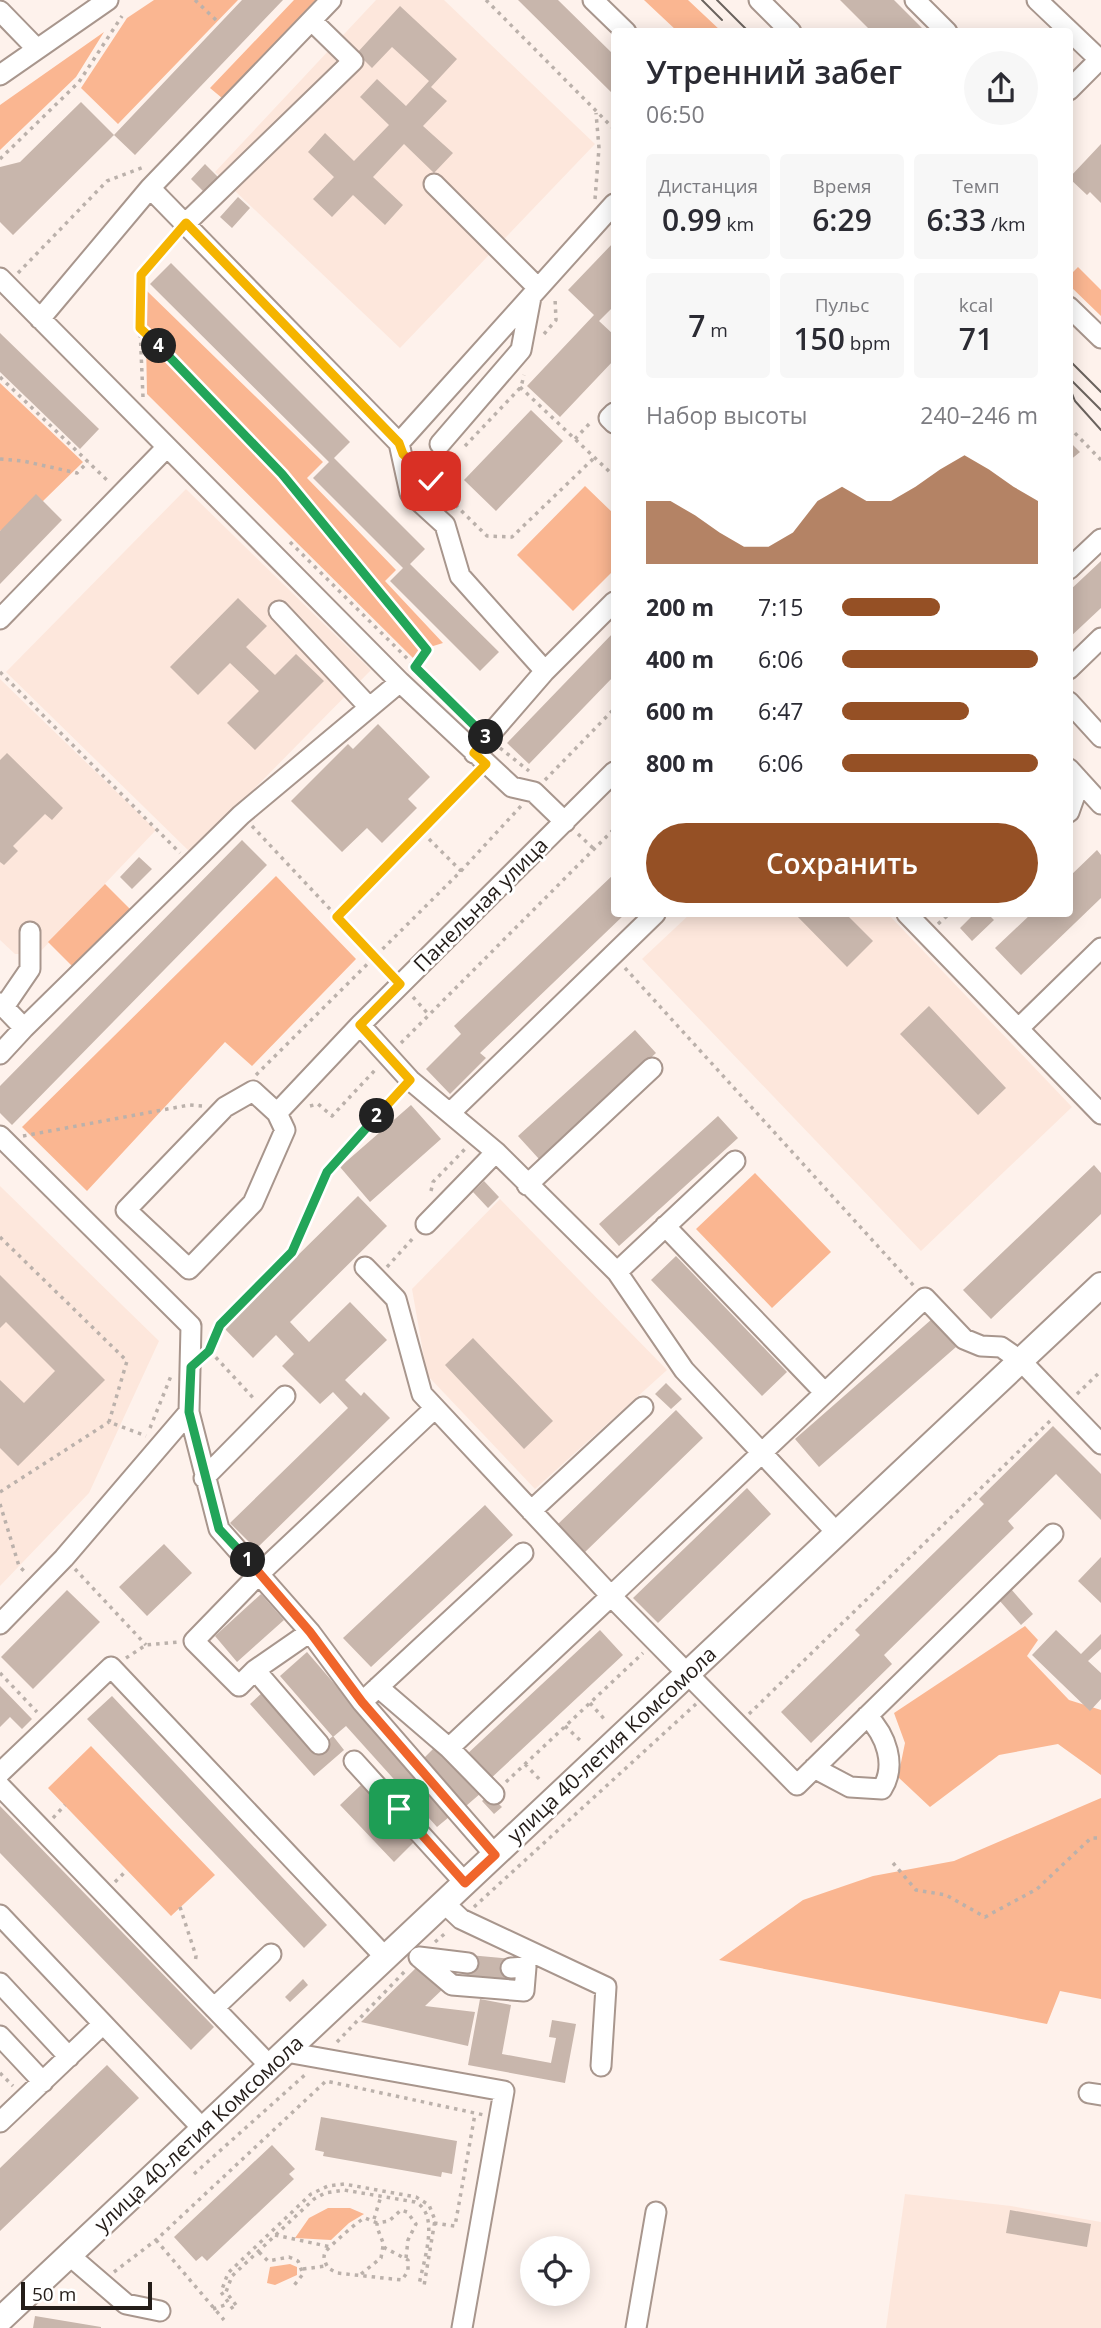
<!DOCTYPE html>
<html lang="ru">
<meta charset="utf-8">
<style>
:root{--surface:#fff;--page:#f7f7f7;--text:#2b2b33;--muted:#7c7c81;--accent:#955025}
body{margin:0;font-family:"Open Sans",sans-serif;background:var(--page);color:var(--text);height:100vh;display:flex;flex-direction:column;font-size:26px;white-space:nowrap}
*{box-sizing:border-box;margin:0}
p{font-size:23px;color:var(--muted)}
.icon{flex:none;width:38px;height:38px;fill:none;stroke:currentColor;stroke-width:2;stroke-linecap:round;stroke-linejoin:round}
.map{position:relative;flex:1;overflow:hidden}
.drawer{position:absolute;left:611px;top:28px;width:462px;height:889px;display:flex;flex-direction:column;background:var(--surface);border-radius:7px;box-shadow:0 4px 18px #0003}
.drawer>*{flex:none}
.tools{position:absolute;left:520px;top:2236px;display:grid;gap:14px}
.tools a{display:grid;place-items:center;width:70px;height:70px;border-radius:50%;background:var(--surface);box-shadow:0 4px 18px #0003;font-size:35px}
.scale{position:absolute;left:21px;bottom:18px;width:131px;box-sizing:border-box;padding-left:7px;border:4px solid #241d19;border-top:0;font-size:19px;line-height:24px;white-space:nowrap;color:#241d19;-webkit-text-stroke:5px #fff;paint-order:stroke}
.pin{position:absolute;display:grid;place-items:center;width:60px;height:60px;color:#fff;margin:-30px;border-radius:14px;box-shadow:0 4px 10px #0006}
.km{position:absolute;width:35px;height:35px;margin:-18px;border-radius:50%;background:#222;color:#fff;font-size:19px;line-height:35px;text-align:center}
.round{display:grid;place-items:center;flex:none;width:74px;height:74px;border-radius:37px;background:var(--page)}
.headline{display:flex;align-items:center;justify-content:space-between;height:119px;padding:0 35px}
h1{font-size:32px;font-weight:600;line-height:52px}
.metrics{display:grid;grid-template-columns:repeat(3,1fr);gap:10px;height:119px;padding:7px 35px}
.metrics div{display:grid;align-content:center;border-radius:7px;background:var(--page);text-align:center}
.metrics b{font-size:30px;font-weight:600}
.metrics small{font-size:19px;font-weight:400}
.metrics p{font-size:19px}
.chart{height:196px;padding:14px 35px}
.chart p{display:flex;justify-content:space-between}
.chart svg{width:100%;height:126px;margin-top:7px;fill:var(--accent);opacity:.7}
.primary-button{display:flex;gap:14px;margin-top:auto;padding:14px 35px}
.primary-button a{flex:1;height:80px;border-radius:42px;background:var(--accent);color:#fff;font-size:28px;font-weight:600;line-height:80px;text-align:center}
ul{padding:0 35px;list-style:none;font-size:23px}
li{display:grid;grid-template-columns:112px 84px 1fr;align-items:center;height:52px}
li i{height:18px;border-radius:9px;background:var(--accent)}
.map>svg:first-child{display:block}
.built{fill:#fde7dc}
.green{fill:#fab691}
.building{fill:#c8b6ac}
.lines{fill:none;stroke-linecap:round;stroke-linejoin:round}
.minor-casing{stroke:#a8968d;stroke-width:23}
.major-casing{stroke:#a8968d;stroke-width:28}
.path{stroke:#bbb1ab;stroke-width:3.5;stroke-dasharray:3.5 5;stroke-linecap:butt}
.minor{stroke:#fff;stroke-width:19}
.major{stroke:#fff;stroke-width:24}
.tram{stroke:#6b635e;stroke-width:2}
.split-1-casing{stroke:#fff;stroke-width:14}
.split-2-casing{stroke:#fff;stroke-width:14}
.split-3-casing{stroke:#fff;stroke-width:14}
.split-4-casing{stroke:#fff;stroke-width:14}
.split-5-casing{stroke:#fff;stroke-width:14}
.split-1{stroke:#f0652b;stroke-width:9}
.split-2{stroke:#22a559;stroke-width:9}
.split-3{stroke:#f5b400;stroke-width:9}
.split-4{stroke:#22a559;stroke-width:9}
.split-5{stroke:#f5b400;stroke-width:9}
.labels{text-anchor:middle;stroke-width:6;stroke-linejoin:round;paint-order:stroke}
.street-label{font-size:21px;fill:#241d19;stroke:#fff}
</style>
<div class="map">
<svg width="1101" height="2328" viewBox="0 0 1101 2328">
<rect width="100%" height="100%" fill="#fef2ec"/>
<path class="built" d="M376,0h68l151,144 -195,204 -185,-176z
M186,489l185,181 -180,183 -185,-181z
M0,679l156,151 -118,124h-23l-15,-14z
M690,914h198l184,193 -151,144 -279,-292z
M0,1186l159,155 -70,152 -89,93z
M500,1199l167,171 -132,119 -108,-114 -15,-86z
M905,2194l106,12 90,16v106h-215z"/>
<path class="green" d="M154,0h84l-120,124 -37,-36 46,-70z
M294,0h28l-94,103 -18,-15z
M644,0h44l33,31h-44z
M104,32l-28,45 -76,73v-45z
M1078,267l23,23v26l-32,-31v-9z
M147,291l176,171 -16,16 89,92 -11,11 58,62 -13,4 -138,-167 -145,-154z
M146,341l131,136 144,174 -8,7 -266,-264z
M0,383l83,79 -40,39 -43,30z
M585,486l29,28v56l-41,41 -56,-56z
M276,876l80,83 -104,107 -27,-24 -138,149 -65,-64z
M105,884l25,25 -57,58 -25,-25z
M755,1173l76,79 -59,56 -76,-79z
M1025,1626l13,14 -11,16 42,44 32,10v65l-43,-31 -59,11 -69,52 -32,-30 7,-34 -11,-30z
M91,1746l124,129 -44,41 -123,-128z
M1101,1798v201l-41,-8 -13,33 -328,-64 84,-60 70,-24 81,-15z
M328,2208h22l14,6 -15,9 -18,17 -36,-2 14,-20z
M290,2264l7,3v8l-22,10 -8,-2 3,-16z"/>
<path class="building" d="M242,0h41l-148,155 -21,-20z
M518,0h40l56,55v40z
M840,0h54l32,32h-54z
M400,6l57,53 -26,28 16,14 -24,25 30,27 -19,20 -30,-29 -31,33 30,28 -18,20 -32,-30 -21,22 -19,-18 21,-22 -26,-25 17,-19 29,28 35,-36 -29,-28 17,-18 29,27 23,-25 -37,-34 -20,21 -15,-15z
M81,102l33,33 -101,100 -13,-13v-55l20,-5z
M1101,144v59l-11,-11 -3,3 -18,-17z
M205,164l13,13 -14,15 -13,-13z
M238,197l12,11 -18,20 -12,-11z
M614,242v64l-15,15 15,14v25l-54,57 -33,-31 67,-71 -26,-25z
M171,263l179,179 -16,16 91,91 -15,15 89,88 -19,19 -90,-90 13,-13 -90,-90 16,-16 -179,-178z
M0,333l99,96 -19,20 -80,-77z
M531,410l32,31 -67,70 -32,-31z
M1069,441l11,11 -11,9z
M36,494l26,26 -62,64v-53z
M1101,561v47l-32,30v-47z
M238,598l29,28 -21,21 29,28 21,-21 28,27 -69,69 -28,-27 32,-32 -29,-28 -32,32 -28,-28z
M614,632v44l-85,88 -22,-21z
M378,724l52,53 -22,22 9,9 -35,35 -15,-15 -25,24 -51,-51 57,-57 5,5z
M7,753l56,55 -11,12 -7,-6 -32,32 5,5 -14,14 -4,-3v-102z
M242,840l25,25 -255,260 -12,-12v-27z
M1097,850l4,5v43l-80,77 -26,-27 36,-34h38v-37z
M139,857l13,12 -20,20 -12,-12z
M614,874v40h11l-145,139 6,5 -36,36 -24,-25 35,-35 -7,-8z
M795,914h51l27,27 -26,26z
M974,914h14l6,6 -22,21 -12,-13z
M929,1006l77,82 -28,27 -78,-81z
M635,1030l21,23 -117,106 -21,-23z
M411,1105l30,34 -71,63 -30,-35z
M718,1116l20,22 -119,108 -20,-22z
M1094,1165l7,8v41l-110,105 -28,-29z
M484,1181l15,16 -11,11 -15,-16z
M358,1196l29,30 -97,96 19,20 41,-40 37,38 -42,40 16,16 3,-4 26,26 -134,131 -26,-26 118,-115 -15,-16 -13,12 -38,-38 12,-12 -18,-19 -23,23 -29,-30z
M676,1256l111,116 -25,24 -111,-116z
M0,1275l105,105 -87,86 -18,-18v-68l24,23 31,-32 -49,-49 -6,6z
M932,1319l24,28 -137,120 -24,-28z
M473,1338l80,83 -29,28 -79,-84z
M666,1383l16,16 -11,10 -16,-15z
M676,1410l27,28 -119,115 -27,-28z
M1053,1426l48,48v46l-45,-46 -48,47 6,7 -130,127 8,9 -81,79 -30,-31 79,-77 -5,-5 129,-126 -5,-5z
M747,1488l24,26 -113,109 -25,-25z
M485,1505l28,30 -142,132 -28,-29z
M164,1544l28,29 -45,43 -28,-29z
M1101,1557v46l-23,-22z
M1011,1589l22,25 -12,11 -22,-25z
M67,1590l33,32 -67,67 -32,-32z
M261,1594l23,26 -47,42 -22,-26z
M600,1630l23,25 -135,126 -23,-25z
M1056,1630l25,24 20,-20v15l-13,12 13,12v26l-11,12 -58,-56z
M307,1652l142,165 -12,10 -91,-101 -13,11 -53,-61z
M0,1686l32,33 -10,10 -12,-12 -10,10z
M263,1692l52,59 18,-15 11,14 -30,26 -64,-72z
M112,1696l215,229 -23,23 -217,-229z
M436,1746l45,47 -15,13 -44,-46z
M361,1785l53,57 -20,20 -54,-57z
M489,1794l13,13 -8,7 -12,-13z
M0,1806l214,221 -23,23 -191,-197z
M469,1955l43,4 -2,21 -43,-4z
M421,1963l25,23 -21,20 50,6 -7,34 -107,-24z
M303,1979l5,6 -18,17 -5,-5z
M480,1999l31,6 -9,49 49,9 5,-25 -7,-1 3,-17 24,4 -11,59 -97,-18z
M107,2065l32,33 -139,133v-63z
M321,2117l136,24 -5,33 -10,-2 -1,5 -118,-21 1,-4 -9,-2z
M272,2145l23,24 -6,5 5,5 -87,82 -5,-5 -6,5 -22,-24z
M1010,2210l81,14 -4,23 -81,-14z
M35,2316l66,11v1h-68z"/>
<g class="lines">
<g class="minor-casing">
<path id="minor" d="M593,0l33,32
M759,0l32,32
M915,0l32,32
M1037,0l63,60
M0,11l37,38
M0,75l108,-75
M1069,90l32,-32
M434,184l104,104
M150,188l249,255 215,-239
M186,223l167,-162 -41,-40
M0,278l400,404 112,105 22,5 31,30
M1069,307l32,31
M40,319l110,-131 181,-188
M614,413l-5,5 5,5
M399,443l11,50 35,32 15,51 85,95
M440,444l81,-94 10,-53
M1069,569l32,-30
M279,611l90,96
M0,619l167,-172
M1069,669l32,-31
M1069,702l32,35
M474,753l71,-82 69,-69
M1069,769l32,35
M1069,812l11,-31
M907,914l194,200
M0,1003l24,25 -24,26
M4,1007l26,-38v-37
M360,1025l50,55 86,72 121,120 67,98 153,163
M24,1028l217,-213 159,-133
M1019,1028l82,-80
M253,1091l24,22 8,17 -32,73 -64,66 -63,-59 99,-103z
M277,1113l83,-88 254,-253
M450,1113l205,-199
M0,1136l191,190 -2,86 30,117 91,103 52,70 133,153
M527,1185l125,-117
M426,1224l70,-72
M665,1226l159,166
M365,1267l31,32 26,95 189,202 -162,152
M617,1272l118,-111
M204,1478l81,-82
M531,1511l112,-104
M1053,1534l-256,251 -186,-189 314,-298 39,41 17,7 20,1 20,14 80,83
M0,1624l64,-66 125,-146
M310,1632l-55,38 -16,16 -45,-45 66,-68 175,-165
M255,1670l64,74
M378,1687l71,61 45,46
M362,1702l161,-149
M354,1761l111,122
M814,1768l36,19 32,2c15,-24 4,-54 -15,-73
M0,1773l111,-106 275,291
M0,1786l271,281
M444,1903l17,16 145,68 -5,79
M0,1915l203,214
M419,1957l33,28 72,6 2,-24 -15,1
M419,1957l49,6
M0,1983l69,74
M214,2008l57,-54
M0,2036l43,46
M286,2052l218,39 -42,237
M1089,2093l12,2
M0,2122l103,-98
M69,2255l57,49 34,7
M636,2328l20,-116"/>
</g>
<g class="major-casing">
<path id="major" d="M0,2320l1101,-1035"/>
</g>
<path class="path" d="M195,0l22,21
M486,0l128,129
M0,159l79,-77 43,-66
M595,199l4,-51 -3,-35
M18,273l89,-92 37,-14
M140,328l1,-53 33,-38
M544,334l12,-14 -1,-22
M0,377l110,106
M520,387l94,89
M143,397l-3,-69 142,146 145,176 -11,17
M1069,427l32,33
M575,439l16,-17
M465,446l56,-59 3,-12
M0,459l23,2 54,12 11,-11
M425,475l62,61 25,1 82,-79
M431,481l21,-22
M290,542l173,172
M0,672l180,181
M500,748l29,23
M545,780l69,-71
M252,826l136,145
M423,833l38,38
M578,834l16,15
M337,917l139,-142
M938,924l11,-10
M625,968l289,318
M413,997l16,18
M401,1043l213,-214
M256,1075l205,-204 60,-65
M310,1106l8,-2 14,12 44,-47
M23,1136l166,-31 13,1
M431,1191l2,-9 32,-33
M0,1237l127,124 -18,61 37,14
M387,1267l28,-31
M210,1351l46,50
M208,1352l12,-27 72,-73 35,-80 72,-80
M1077,1394l24,-23
M150,1428l21,-52
M0,1492l109,-70
M0,1504l19,62 7,7
M75,1569l71,76
M126,1658l20,-13 32,-3
M0,1673l37,39
M590,1703l16,18
M749,1714l303,-295
M565,1726l18,17
M525,1764l17,18
M506,1782l137,-129
M53,1818l12,-13
M893,1863l23,27 30,5 39,22 52,-28 54,-51h10
M115,1882l12,-12
M180,1907l16,49 -1,7
M474,1907l222,-203
M435,1942l13,-11
M337,2042l70,-73
M0,2073l13,13
M194,2174l113,-101
M374,2219l7,-23
M377,2223l-12,-5c-5,1 -36,29 -39,33 -4,6 -1,11 2,17l9,5 65,7 6,-9v-11l-23,-12 -8,-21v-4l12,-2 12,-11 6,2 9,12 -8,16 -2,18
M434,2223l21,3 20,-112
M275,2235l56,12
M156,2240l68,80
M259,2252l9,9 21,-4 9,4 5,13 -11,14
M303,2269l23,-3
M114,2272l42,-32 170,-159 158,34
M361,2274l20,-16 2,-12
M236,2305l-10,-13 6,-16 82,-77 11,-6 19,-3 71,12c26,12 8,60 4,83
M213,2309l15,-5
M233,2309l-12,-17 7,-19 83,-79 17,-8 16,-2 72,13 13,8 6,15 -11,66"/>
<use href="#minor" class="minor"/>
<use href="#major" class="major"/>
<path class="tram" d="M702,0l20,20
M717,0l32,32
M1069,360l32,32
M1069,378l32,32
M1069,386l6,15 26,29"/>
</g>
<g class="lines">
<g class="split-1-casing">
<path id="split-1" d="M248,1560l62,72 52,70 133,153 -30,28 -66,-74"/>
</g>
<g class="split-2-casing">
<path id="split-2" d="M248,1560l-29,-31 -30,-117 2,-45 18,-16 11,-26 72,-73 35,-80 50,-56"/>
</g>
<g class="split-3-casing">
<path id="split-3" d="M377,1116l33,-36 -50,-55 40,-41 -63,-67 149,-153 -12,-11 12,-16"/>
</g>
<g class="split-4-casing">
<path id="split-4" d="M159,346l123,128 145,176 -12,17 71,70"/>
</g>
<g class="split-5-casing">
<path id="split-5" d="M159,346l-19,-18 1,-53 45,-52 213,220 4,11 28,27"/>
</g>
<use href="#split-1" class="split-1"/>
<use href="#split-2" class="split-2"/>
<use href="#split-3" class="split-3"/>
<use href="#split-4" class="split-4"/>
<use href="#split-5" class="split-5"/>
</g>
<g class="labels">
<g class="street-label">
<text transform="translate(481 905) rotate(-45)" y="7">Панельная улица</text>
<text transform="translate(612 1745) rotate(-43)" y="7">улица 40-летия Комсомола</text>
<text transform="translate(199 2134) rotate(-43)" y="7">улица 40-летия Комсомола</text>
</g>
</g>
</svg>
<div class="tools">
<a><svg class="icon" aria-label="locate" viewBox="0 0 24 24"><circle cx="12" cy="12" r="6"/><path d="M12 2v4M12 18v4M2 12h4M18 12h4"/></svg></a>
</div>
<div class="scale">50 m</div>
<div class="pin" style="left:399px;top:1809px;background:#1e9e55"><svg class="icon" aria-label="arrive" viewBox="0 0 24 24"><path d="M6 21V4h12l-3 4 3 4H6"/></svg></div>
<div class="pin" style="left:431px;top:481px;background:#d93025"><svg class="icon" aria-label="check" viewBox="0 0 24 24"><path d="M5 12l5 5 9-10"/></svg></div>
<b class="km" style="left:248px;top:1560px">1</b>
<b class="km" style="left:377px;top:1116px">2</b>
<b class="km" style="left:486px;top:737px">3</b>
<b class="km" style="left:159px;top:346px">4</b>
<section class="drawer">
<div class="headline"><div><h1>Утренний забег</h1><p>06:50</p></div><a class="round"><svg class="icon" aria-label="share" viewBox="0 0 24 24"><path d="M12 15V3M7 8l5-5 5 5M5 13v7h14v-7"/></svg></a></div>
<div class="metrics">
<div><p>Дистанция</p><b>0.99<small> km</small></b></div>
<div><p>Время</p><b>6:29</b></div>
<div><p>Темп</p><b>6:33<small> /km</small></b></div>
</div>
<div class="metrics">
<div><b>7<small> m</small></b></div>
<div><p>Пульс</p><b>150<small> bpm</small></b></div>
<div><p>kcal</p><b>71</b></div>
</div>
<div class="chart"><p><span>Набор высоты</span>240–246 m</p>
<svg viewBox="0 0 160 44" preserveAspectRatio="none"><path d="M0 44V22L10 22L20 27L30 33L40 38L50 38L60 33L70 22L80 17L90 22L100 22L110 17L120 11L130 6L140 11L150 17L160 22V44z"/></svg>
</div>
<ul>
<li><b>200 m</b>7:15<i style="width:50%"></i></li>
<li><b>400 m</b>6:06<i style="width:100%"></i></li>
<li><b>600 m</b>6:47<i style="width:65%"></i></li>
<li><b>800 m</b>6:06<i style="width:100%"></i></li>
</ul>
<div class="primary-button"><a>Сохранить</a></div>
</section>
</div>
